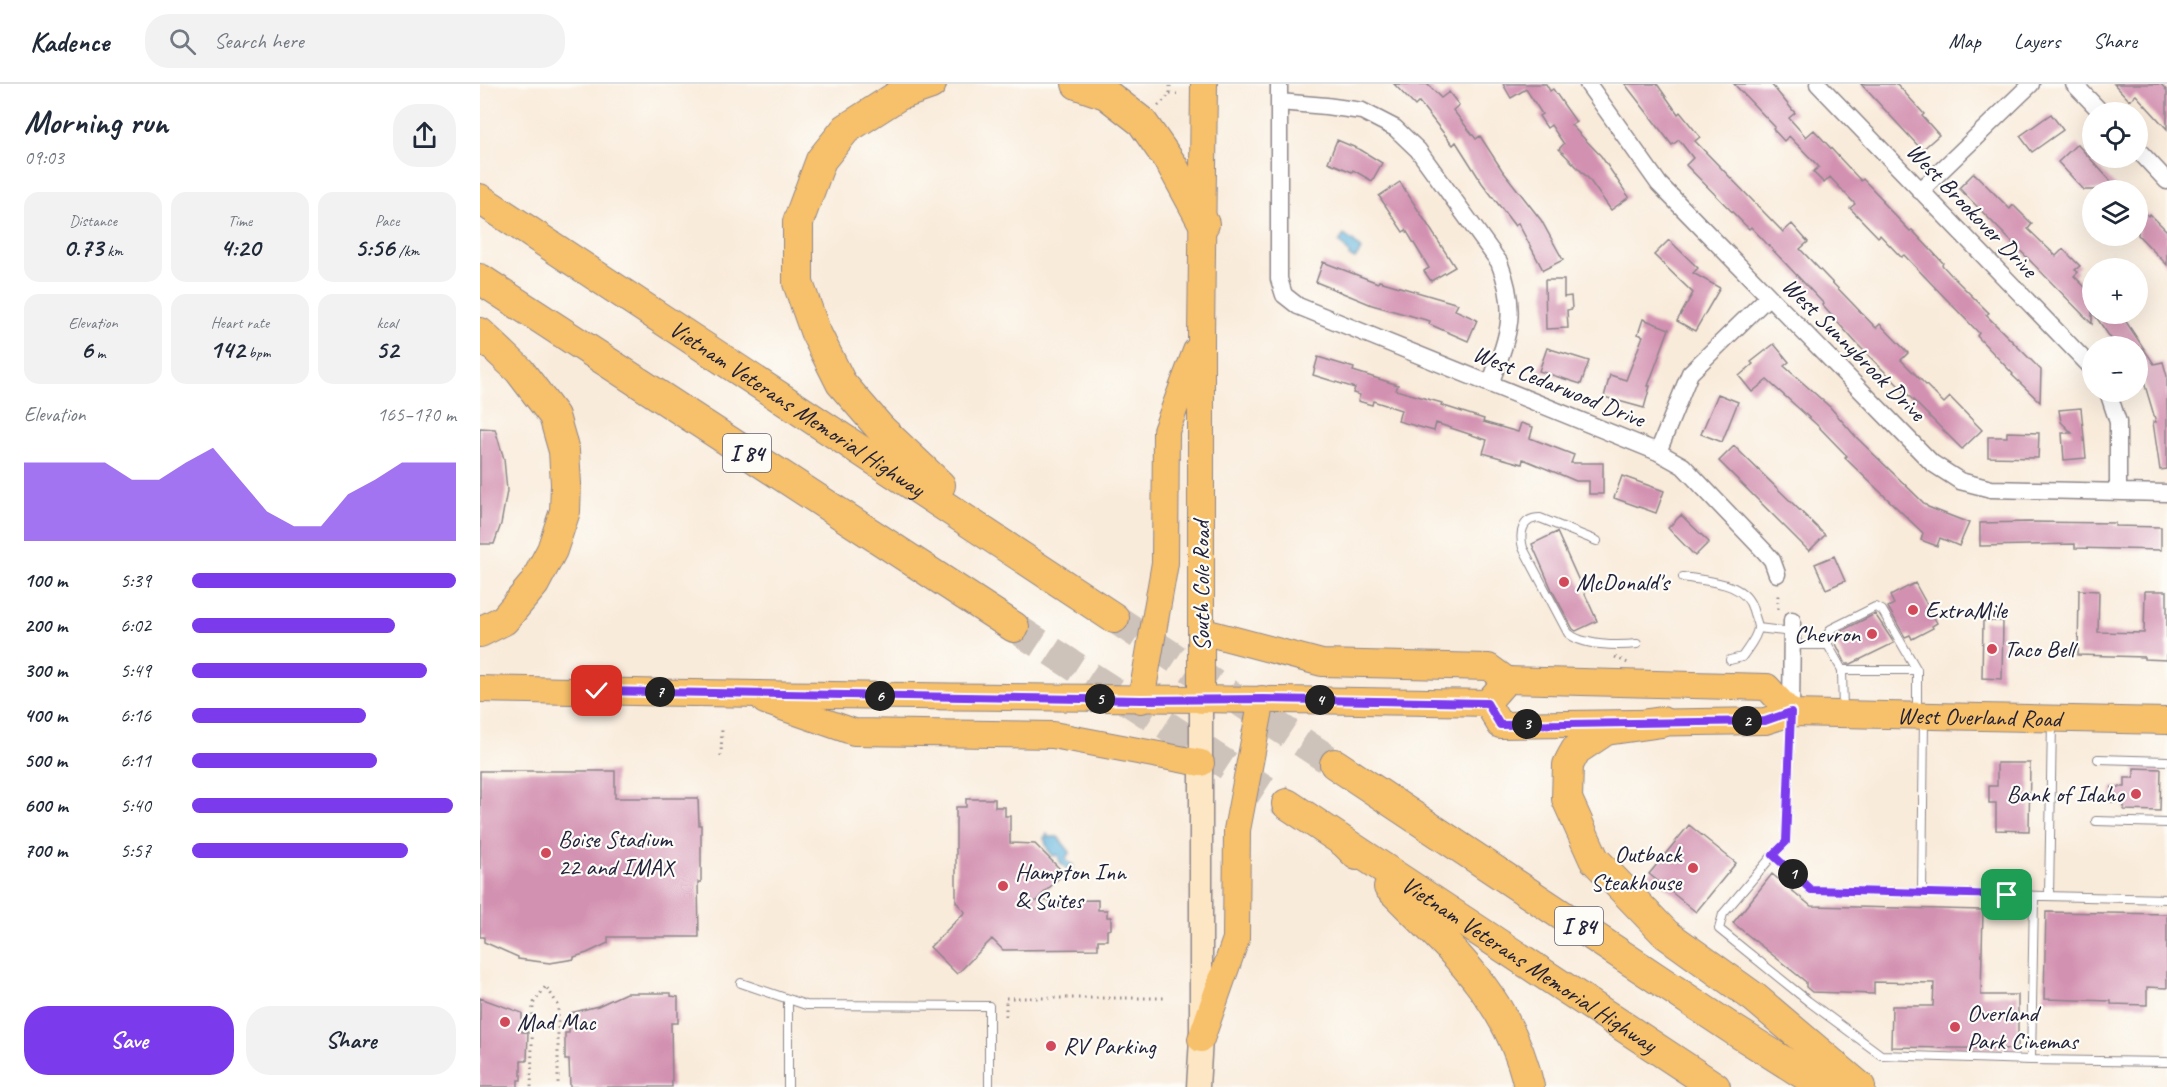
<!DOCTYPE html>
<meta charset="utf-8">
<style>
:root{--surface:#fff;--page:#f2f2f3;--text:#1f2937;--muted:#747a83;--line:#e0e1e3;--accent:#7c3aed}
body{margin:0;font-family:Caveat,sans-serif;background:var(--page);color:var(--text);height:100vh;display:flex;flex-direction:column;font-size:22px;white-space:nowrap}
*{box-sizing:border-box;margin:0}
p{font-size:20px;color:var(--muted)}
.icon{flex:none;width:33px;height:33px;fill:none;stroke:currentColor;stroke-width:2;stroke-linecap:round;stroke-linejoin:round}
.map{position:relative;flex:1;overflow:hidden}
.details{display:flex;flex-direction:column;background:var(--surface);width:480px}
.details>*{flex:none}
.controls{position:absolute;left:1602px;top:18px;display:grid;gap:12px}
.controls a{display:grid;place-items:center;width:66px;height:66px;border-radius:50%;background:var(--surface);box-shadow:0 6px 24px #0002;font-size:30px}
.pin{position:absolute;display:grid;place-items:center;width:51px;height:51px;color:#fff;margin:-26px;border-radius:12px;box-shadow:0 3px 9px #0006}
.km{position:absolute;width:30px;height:30px;margin:-15px;border-radius:50%;background:#222;color:#fff;font-size:16px;line-height:30px;text-align:center}
.round{display:grid;place-items:center;flex:none;width:63px;height:63px;border-radius:24px;background:var(--page)}
.summary{display:flex;align-items:center;justify-content:space-between;height:102px;padding:0 24px}
h1{font-size:33px;font-weight:700;line-height:45px}
.metrics{display:grid;grid-template-columns:repeat(3,1fr);gap:9px;height:102px;padding:6px 24px}
.metrics div{display:grid;align-content:center;border-radius:15px;background:var(--page);text-align:center}
.metrics b{font-size:26px;font-weight:700}
.metrics small{font-size:16px;font-weight:400}
.metrics p{font-size:16px}
.chart{height:168px;padding:12px 24px}
.chart p{display:flex;justify-content:space-between}
.chart svg{width:100%;height:108px;margin-top:6px;fill:var(--accent);opacity:.7}
.button{display:flex;gap:12px;margin-top:auto;padding:12px 24px}
.button a{flex:1;height:69px;border-radius:24px;background:var(--accent);color:#fff;font-size:24px;font-weight:700;line-height:69px;text-align:center}
.button a+a{background:var(--page);color:var(--text)}
ul{padding:0 24px;list-style:none;font-size:20px}
li{display:grid;grid-template-columns:96px 72px 1fr;align-items:center;height:45px}
li i{height:15px;border-radius:8px;background:var(--accent)}
header{display:flex;align-items:center;gap:36px;box-sizing:border-box;height:84px;padding:0 30px;background:var(--surface);border-bottom:2px solid var(--line)}
header strong{font-size:28px}
nav{display:flex;gap:33px;margin-inline-start:auto;font-size:21px}
.search{width:420px;height:54px;background:var(--page);display:flex;align-items:center;gap:15px;box-sizing:border-box;padding:0 21px;border-radius:24px;color:var(--muted);font-size:22px}
main{display:flex;flex:1;min-height:0}
.map>svg:first-child{display:block}
.water{fill:#61b4dd;stroke:#426b8c;stroke-width:1.5}
.building{fill:#d391b1}
.lines{fill:none;stroke-linecap:round;stroke-linejoin:round}
.motorway-tunnel{stroke:#cec3ba;stroke-width:30;stroke-dasharray:30 15;stroke-linecap:butt}
.service-casing{stroke:#8e868a;stroke-width:10}
.minor-casing{stroke:#8e868a;stroke-width:19}
.secondary-casing{stroke:#8e868a;stroke-width:25}
.primary-casing{stroke:#8e868a;stroke-width:28}
.motorway-casing{stroke:#8e868a;stroke-width:32}
.path{stroke:#8e868a;stroke-width:3;stroke-dasharray:1.5 4.5;stroke-linecap:butt}
.service{stroke:#fff;stroke-width:8}
.minor{stroke:#fff;stroke-width:16}
.secondary{stroke:#fce6c4;stroke-width:22}
.primary{stroke:#f7c06b;stroke-width:26}
.motorway{stroke:#f7c06b;stroke-width:30}
.route-casing{stroke:#fff;stroke-width:12}
.route{stroke:#7c3aed;stroke-width:8}
.poi-dot{fill:#d1495b;stroke:#fdfcf7;stroke-width:2}
.labels{text-anchor:middle;stroke-width:4.5;stroke-linejoin:round;paint-order:stroke}
.shield{fill:#fdfcf7;stroke:#646373;stroke-width:1.5}
.shield-label{font-size:22px;font-weight:bold;fill:#22223b}
.street-label{font-size:24px;fill:#22223b;stroke:#fdfcf7}
.poi-label{font-size:24px;fill:#22223b;stroke:#fdfcf7;text-anchor:start}
</style>
<header>
<strong>Kadence</strong>
<div class="search"><svg class="icon" aria-label="search" viewBox="0 0 24 24"><circle cx="10" cy="10" r="6"/><path d="M15 15l6 6"/></svg>Search here</div>
<nav><a>Map</a><a>Layers</a><a>Share</a></nav>
</header>
<main>
<section class="details">
<div class="summary"><div><h1>Morning run</h1><p>09:03</p></div><a class="round"><svg class="icon" aria-label="share" viewBox="0 0 24 24"><path d="M12 15V3M7 8l5-5 5 5M5 13v7h14v-7"/></svg></a></div>
<div class="metrics">
<div><p>Distance</p><b>0.73<small> km</small></b></div>
<div><p>Time</p><b>4:20</b></div>
<div><p>Pace</p><b>5:56<small> /km</small></b></div>
</div>
<div class="metrics">
<div><p>Elevation</p><b>6<small> m</small></b></div>
<div><p>Heart rate</p><b>142<small> bpm</small></b></div>
<div><p>kcal</p><b>52</b></div>
</div>
<div class="chart"><p><span>Elevation</span>165–170 m</p>
<svg viewBox="0 0 160 44" preserveAspectRatio="none"><path d="M0 44V12L10 12L20 12L30 12L40 19L50 19L60 12L70 6L80 19L90 32L100 38L110 38L120 25L130 19L140 12L150 12L160 12V44z"/></svg>
</div>
<ul>
<li><b>100 m</b>5:39<i style="width:100%"></i></li>
<li><b>200 m</b>6:02<i style="width:77%"></i></li>
<li><b>300 m</b>5:49<i style="width:89%"></i></li>
<li><b>400 m</b>6:16<i style="width:66%"></i></li>
<li><b>500 m</b>6:11<i style="width:70%"></i></li>
<li><b>600 m</b>5:40<i style="width:99%"></i></li>
<li><b>700 m</b>5:57<i style="width:82%"></i></li>
</ul>
<div class="button"><a>Save</a><a>Share</a></div>
</section>
<div class="map">
<svg width="1687" height="1003" viewBox="0 0 1687 1003">
<rect width="100%" height="100%" fill="#fdfcf7"/>
<filter id="ink" filterUnits="userSpaceOnUse"><feTurbulence type="fractalNoise" baseFrequency=".0167" numOctaves="2"/><feDisplacementMap in="SourceGraphic" scale="12" xChannelSelector="R" yChannelSelector="G"/><feConvolveMatrix kernelMatrix="1 2 1 2 8 2 1 2 1" color-interpolation-filters="sRGB"/></filter>
<filter id="wash" filterUnits="userSpaceOnUse"><feTurbulence type="fractalNoise" baseFrequency=".008" numOctaves="4" result="noise"/><feDisplacementMap in="SourceGraphic" scale="24" xChannelSelector="R" yChannelSelector="G"/><feGaussianBlur stdDeviation="1.35" result="paint"/><feColorMatrix in="noise" values="0 0 0 0 0 0 0 0 0 0 0 0 0 0 0 0 0 1.4 0 .05"/><feComposite in="paint" operator="in"/></filter>
<g filter="url(#wash)">
<rect width="100%" height="100%" fill="#f9ebda"/>
<path class="water" d="M864,151l10,7 7,8 -6,9 -6,-3v-3l-10,-11z
M567,750l2,3h9l12,15 -4,6 1,3 6,4v3l-6,1 -7,-7 -2,-7 -5,1 -5,-6 -4,-12z"/>
<g id="blocks">
<path class="building" d="M914,0h33l14,14 8,-6 10,13 -6,5 23,29 4,-3 22,34 39,50 22,40 -20,10 -25,-47 -3,3 -33,-43 -26,-41 -3,3 -34,-43 -4,4z
M1023,0h43l4,7 3,-2 23,33 -5,3 30,31 28,41 -18,13 -23,-32 -29,-29 5,-5 -13,-19 -4,3 -8,-12 3,-2 -16,-25 -15,9z
M1145,0h32l21,30 2,-2 20,25 -5,4 88,91 9,-8 16,18 -8,7 76,79 4,-4 28,29 -7,7 43,43 6,-6 32,33 -20,19 -104,-104 -36,-40 2,-1 -73,-77 -2,2 -63,-64 7,-7 -14,-18 -7,5z
M1254,0h37l24,29 -6,5 17,19 8,-7 47,51 2,-2 20,21 -1,2 28,29 2,-1 31,33 -1,2 10,11 37,37 -3,2 55,55 -1,32 -28,-27 1,-1 -36,-38 2,-3 -75,-78 -3,2 -21,-22 -2,2 -28,-29 5,-4 -25,-27 -6,6 -11,-11 6,-5 -30,-31 -5,5 -11,-12 2,-2z
M1381,0h36l27,30 -2,2 17,19 -17,15z
M1634,0h47l6,7v38l-31,-34 -7,5z
M1571,30l12,16 -31,22 -12,-16z
M857,56l24,10 21,13 -10,18 -19,-11 -1,2 -24,-10z
M1597,60l42,46h-35l-26,-28z
M1494,89l36,36 3,-4 19,19 -4,5 28,27 7,-7 17,17 -5,4 3,2 -4,4 18,18v30l-133,-136z
M920,98l55,85 -24,14 -7,-10 5,-3 -23,-38 -3,2 -24,-36z
M1658,121l10,11 2,-2 17,17v34l-29,-30z
M1189,156l29,28 -5,5 27,15 -25,43 -18,-10 16,-28 -39,-38z
M843,178l55,21 1,-2 79,23 -3,6 22,10 -9,21 -39,-17 1,-3 -58,-16 -56,-23z
M1065,196h19v17l7,-1 1,13 -5,1 1,18 -22,1z
M1614,230h27l33,50 9,-2 4,14v93l-7,1 -7,-48h3l-18,-60v-16h-22z
M1163,235l26,10 -21,57h2l-6,22 -40,-11 6,-22 16,5 17,-44 -5,-2z
M1294,260l15,18 -5,4 46,41 26,30 72,70 41,16 -10,23 -19,-8 -3,8 -16,-6 2,-7 -78,-75 2,-2 -31,-32 -49,-44 -15,12 -13,-16 14,-12 -2,-2z
M1067,264l42,13 -8,23 -42,-13z
M838,273l36,11 -1,3 45,14 -2,5 46,13 -1,2 43,14 -1,3 35,10 3,-9 12,4 -3,11 44,17 -3,8h32v31h-14v-13h-13l-53,-22 -1,5 -39,-11 4,-13 -51,-17 -2,8 -36,-10 3,-11 -28,-9 -1,4 -14,-4 2,-6 -7,-2 2,-5 -42,-13z
M1238,310l20,8 -16,40 -21,-8z
M1601,324l5,50 -22,2 -2,-27h10l-11,-11 -2,-12z
M0,344l15,1 9,30 3,32 -6,33 -7,20h-14z
M1527,348l32,1 -1,25 -50,-1v-20h19z
M1254,362l91,89 -16,16 -90,-90z
M1142,392l42,15 -8,22 -42,-15z
M1201,431l28,27 -14,14 -27,-28z
M1549,438l86,1v3l46,1v23l-86,-2v-4l-95,2v-23z
M1077,448l40,89 -21,10 -3,-2 -21,-39 -20,-46z
M1354,472l11,25 -19,8 -11,-25z
M1435,499l22,40 -5,3 1,2 -21,11 -2,-4 -5,2 -17,-30 6,-3 -4,-8z
M1599,506l20,1 -1,41 46,1 1,-42h22v69l-23,-1v-2l-66,-2z
M1395,530l19,29 -43,21h-5l-13,-26 2,-4z
M1503,537h20l-1,58 -20,-1z
M1517,679h33l-1,68 -33,-1v-27h-7v-17h8z
M1654,684l27,1 -1,42 -36,-1v-8h-13l1,-15h13v-9h9z
M0,687h135v27h83l1,27h2v57h-3l1,55h-91v6l-21,10 -13,4v2l-24,4 -32,-4v-2l-34,-15v-5h-4z
M486,715h29v8h10v9h5v27l25,1 24,24v10l-23,23 62,-1v10h9v7h4v12l-4,1v10h-9v9l-95,1 -11,-11 -35,35 -27,-27 35,-35 -9,-10v-95h10z
M1209,741l47,38 -40,49 -47,-38z
M1292,790l39,32 172,4 -2,85h37v54l-127,-2 1,-41h41l1,-23 -60,-1v12l-62,-2 -6,-5v-5l-73,-59z
M1566,828l121,2v74l-20,-1v18l-36,-1v-3l-67,-2z
M146,909h45v3l7,1v26h-7l1,64h-102l-1,-27h-4v-27h4l1,-20 28,-7z
M0,914l42,15v19h6l-1,29h-6v19h-3v7h-38z"/>
</g>
</g>
<g filter="url(#ink)">
<use href="#blocks" fill-opacity="0" stroke="#8e868a" stroke-width="1.5"/>
<g class="lines">
<path class="motorway-tunnel" d="M634,534l221,146
M534,543l273,177"/>
<g class="service-casing">
<path id="service" d="M1117,457l-57,-23c-18,0 -21,15 -17,30l45,85c14,13 51,13 69,11
M1203,493c26,5 62,4 70,33 1,5 5,13 5,18 -1,10 -11,21 -16,29l-12,3
M1278,544l34,4
M1311,561h37l14,25 1,42
M1348,561l-2,-8 5,-8 44,-22 7,3 35,60
M1362,586h75v44
M1311,632l-5,126 -13,13 38,35 356,9
M1618,675l69,2
M1616,737l71,2
M1293,771l-50,59 -4,15 89,72 73,54 150,5 3,-164
M1442,809l2,-174
M1569,812l3,-174
M261,899l65,22 183,1v81
M1551,976l136,2
M308,1003v-88"/>
</g>
<g class="minor-casing">
<path id="minor" d="M799,0v195l5,16 14,11 360,146 25,14 82,86 7,8 5,14
M1108,0l71,100 273,279 28,18 31,8 176,4
M1338,0l274,284
M1594,0l27,28
M799,18l47,4 36,5 33,17 23,22 81,112c20,51 9,74 -9,122
M1658,66l29,31
M1440,107l111,-107
M1628,308l10,30v70
M1178,368l32,-79 78,-76
M1311,629l1,-93"/>
</g>
<g class="secondary-casing">
<path id="secondary" d="M718,1003l3,-48v-339"/>
</g>
<g class="primary-casing">
<g id="primary">
<path d="M721,547l121,32 167,4 18,13"/>
<path d="M0,605c336,8 672,8 1007,14l20,-23 260,7 24,26"/>
<path d="M661,616l24,-137 1,-132 30,-80"/>
<path d="M721,616v-363l3,-253"/>
<path d="M285,617l89,31 199,3 148,28"/>
<path id="s1" d="M1007,619l13,22 265,-4 26,-8 376,8"/>
<path d="M721,955l35,-100 1,-109 25,-131"/>
</g>
</g>
<g class="motorway-casing">
<g id="motorway">
<path d="M451,0l-32,11 -53,34 -25,31 -23,62v61l17,48 26,52 39,45 60,57"/>
<path d="M597,0l29,10 36,28 30,43 32,59"/>
<path id="s2" d="M0,115l634,419"/>
<path d="M0,195l534,348"/>
<path d="M0,249l39,37 35,46 10,35 2,33 -1,27 -13,39 -18,34 -30,36 -24,12"/>
<path d="M1182,638l-56,8 -30,20 -4,7 -4,8 -1,34 27,60 72,75 89,64 105,89"/>
<path d="M855,680l399,266 90,57"/>
<path d="M807,720l57,38 13,13"/>
<path id="s3" d="M864,758l371,245"/>
<path d="M909,803c60,60 121,112 140,200"/>
</g>
</g>
<path class="path" d="M690,10h7
M678,22l12,-12v-8
M1298,525v-18
M1135,573l13,6
M241,672l1,-28
M526,932v-18h158
M51,1003l2,-83 13,-18 12,19v82"/>
<use href="#service" class="service"/>
<use href="#minor" class="minor"/>
<use href="#secondary" class="secondary"/>
<use href="#primary" class="primary"/>
<use href="#motorway" class="motorway"/>
</g>
</g>
<g class="lines" filter="url(#ink)">
<g class="route-casing">
<path id="route" d="M117,607l544,9 123,-1 223,4 13,22 265,-4 26,-9 -5,130 -13,13 38,35 196,5"/>
</g>
<use href="#route" class="route"/>
</g>
<g class="poi-dot">
<circle cx="1084" cy="498" r="6"/>
<circle cx="1433" cy="526" r="6"/>
<circle cx="1392" cy="550" r="6"/>
<circle cx="1512" cy="565" r="6"/>
<circle cx="1656" cy="710" r="6"/>
<circle cx="66" cy="769" r="6"/>
<circle cx="1213" cy="784" r="6"/>
<circle cx="523" cy="802" r="6"/>
<circle cx="25" cy="938" r="6"/>
<circle cx="1475" cy="943" r="6"/>
<circle cx="571" cy="962" r="6"/>
</g>
<g class="labels">
<g class="shield">
<rect x="243" y="350" width="48" height="38" rx="4.5"/>
<rect x="1075" y="823" width="48" height="38" rx="4.5"/>
</g>
<g class="shield-label">
<text x="267" y="377">I 84</text>
<text x="1099" y="850">I 84</text>
</g>
<g class="street-label">
<text transform="translate(1492 126) rotate(46)" y="8">West Brookover Drive</text>
<text transform="translate(1374 265) rotate(45)" y="8">West Sunnybrook Drive</text>
<text transform="translate(1079 302) rotate(22)" y="8">West Cedarwood Drive</text>
<text dy="8" stroke="none"><textPath href="#s2" startOffset="380">Vietnam Veterans Memorial Highway</textPath></text>
<text transform="translate(721 502) rotate(-90)" y="8">South Cole Road</text>
<text dy="8" stroke="none"><textPath href="#s1" startOffset="506">West Overland Road</textPath></text>
<text dy="8" stroke="none"><textPath href="#s3" startOffset="222">Vietnam Veterans Memorial Highway</textPath></text>
</g>
<g class="poi-label">
<text x="1096" y="506">McDonald's</text>
<text x="1445" y="534">ExtraMile</text>
<text x="1380" y="558" text-anchor="end">Chevron</text>
<text x="1524" y="573">Taco Bell</text>
<text x="1644" y="718" text-anchor="end">Bank of Idaho</text>
<text x="78" y="763">Boise Stadium<tspan x="78" dy="28">22 and IMAX</tspan></text>
<text x="1201" y="778" text-anchor="end">Outback<tspan x="1201" dy="28">Steakhouse</tspan></text>
<text x="535" y="796">Hampton Inn<tspan x="535" dy="28">&amp; Suites</tspan></text>
<text x="1487" y="937">Overland<tspan x="1487" dy="28">Park Cinemas</tspan></text>
<text x="37" y="946">Mad Mac</text>
<text x="583" y="970">RV Parking</text>
</g>
</g>
</svg>
<div class="controls">
<a><svg class="icon" aria-label="locate" viewBox="0 0 24 24"><circle cx="12" cy="12" r="6"/><path d="M12 2v4M12 18v4M2 12h4M18 12h4"/></svg></a>
<a><svg class="icon" aria-label="layers" viewBox="0 0 24 24"><path d="M12 4l9 5-9 5-9-5zM3 14l9 5 9-5"/></svg></a>
<a>+</a>
<a>−</a>
</div>
<div class="pin" style="left:1527px;top:811px;background:#1e9e55"><svg class="icon" aria-label="arrive" viewBox="0 0 24 24"><path d="M6 21V4h12l-3 4 3 4H6"/></svg></div>
<div class="pin" style="left:117px;top:607px;background:#d93025"><svg class="icon" aria-label="check" viewBox="0 0 24 24"><path d="M5 12l5 5 9-10"/></svg></div>
<b class="km" style="left:1313px;top:790px">1</b>
<b class="km" style="left:1267px;top:637px">2</b>
<b class="km" style="left:1047px;top:640px">3</b>
<b class="km" style="left:840px;top:616px">4</b>
<b class="km" style="left:620px;top:615px">5</b>
<b class="km" style="left:400px;top:612px">6</b>
<b class="km" style="left:180px;top:608px">7</b>
</div>
</main>
